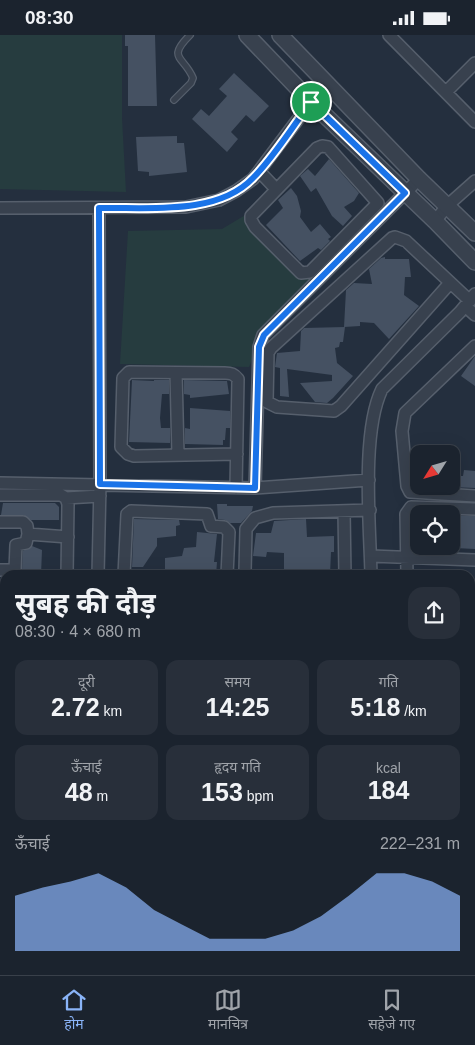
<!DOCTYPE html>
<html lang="hi">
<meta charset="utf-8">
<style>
:root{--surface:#1b232e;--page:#282f3a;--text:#f1f3f6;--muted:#a0a4aa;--line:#39404a;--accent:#8ab4f8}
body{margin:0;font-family:Arial,"Noto Sans Devanagari",sans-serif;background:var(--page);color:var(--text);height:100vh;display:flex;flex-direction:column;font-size:19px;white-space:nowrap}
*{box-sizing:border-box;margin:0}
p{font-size:16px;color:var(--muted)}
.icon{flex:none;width:28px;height:28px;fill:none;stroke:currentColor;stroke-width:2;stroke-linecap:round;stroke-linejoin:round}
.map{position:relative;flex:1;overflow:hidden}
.details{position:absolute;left:0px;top:535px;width:475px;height:405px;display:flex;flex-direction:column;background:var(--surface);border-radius:15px 15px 0 0;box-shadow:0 5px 20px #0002,0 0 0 1px var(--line)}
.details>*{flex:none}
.needle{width:32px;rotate:233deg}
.tools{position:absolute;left:410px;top:410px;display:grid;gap:10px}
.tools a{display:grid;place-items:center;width:50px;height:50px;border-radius:10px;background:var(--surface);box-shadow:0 5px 20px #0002,0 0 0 1px var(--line);font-size:25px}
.pin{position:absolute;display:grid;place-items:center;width:42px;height:42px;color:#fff;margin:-21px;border:2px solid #fff;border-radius:50%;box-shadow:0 1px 5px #0007}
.round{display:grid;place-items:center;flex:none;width:52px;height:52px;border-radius:15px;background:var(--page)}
.headline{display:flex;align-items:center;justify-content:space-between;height:85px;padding:0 15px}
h1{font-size:28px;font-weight:700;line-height:38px}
.metrics{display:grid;grid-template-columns:repeat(3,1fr);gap:8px;height:85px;padding:5px 15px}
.metrics div{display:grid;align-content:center;border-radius:12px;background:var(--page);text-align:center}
.metrics b{font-size:25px;font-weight:700}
.metrics small{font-size:14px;font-weight:400}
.metrics p{font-size:14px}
.chart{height:140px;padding:10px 15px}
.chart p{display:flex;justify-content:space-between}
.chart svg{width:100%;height:90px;margin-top:5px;fill:var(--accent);opacity:.7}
.status{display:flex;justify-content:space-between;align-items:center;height:35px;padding:0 25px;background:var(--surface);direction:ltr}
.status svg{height:14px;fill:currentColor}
.menu{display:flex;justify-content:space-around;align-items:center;height:70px;border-top:1px solid var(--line);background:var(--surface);font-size:14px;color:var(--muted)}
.menu a{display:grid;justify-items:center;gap:2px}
.menu .on{color:var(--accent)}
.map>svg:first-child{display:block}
.green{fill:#263c3f}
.building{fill:#455162}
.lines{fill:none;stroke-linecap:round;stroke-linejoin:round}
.service-casing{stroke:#565f6c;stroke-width:8}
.minor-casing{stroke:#565f6c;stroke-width:14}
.tertiary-casing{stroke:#565f6c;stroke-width:18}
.service{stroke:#38414e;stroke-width:5.5}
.minor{stroke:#38414e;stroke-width:11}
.tertiary{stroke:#38414e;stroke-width:15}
.route-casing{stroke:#fff;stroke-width:10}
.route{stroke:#1a73e8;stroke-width:6}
</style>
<div class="status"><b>08:30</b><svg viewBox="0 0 49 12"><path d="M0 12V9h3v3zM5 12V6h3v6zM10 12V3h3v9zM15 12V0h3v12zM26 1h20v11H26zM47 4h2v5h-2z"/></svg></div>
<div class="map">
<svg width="475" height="940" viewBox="0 0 475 940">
<rect width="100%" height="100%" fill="#242f3e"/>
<path class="green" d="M0,0h122v83l4,74 -126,-3z
M247,179l67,67 -51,54 -14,32 -129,-3 8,-133 94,-2z"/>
<path class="building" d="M125,0h30l2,71h-29v-60h-3z
M234,38l35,33 -15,16 -8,-7 -15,17 7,7 -11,13 -35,-33 9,-10 8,7 18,-20 -8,-7z
M177,101v7h7l3,29 -38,4v-4l-11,-1 -2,-34z
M329,124l30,34 -5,8 -10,6 8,9 -9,10 -11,-10 -16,-28 -5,4 -11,-16 8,-7 7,7z
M291,153l6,8 4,15 -1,6 11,15 9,-8 11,13 -3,2 2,2 -9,9 -3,-2 -18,13 -34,-36 17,-17 -5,-8z
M385,222v2h24l2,18h-6l-1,18 15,11 -30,33 -15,-16 -14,-1v4l-16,1 2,-37 8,-7 18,1 -3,-15 12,-11z
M345,292l-2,15h-3l-1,5 -4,1 2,15 16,13 -20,22 -6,5 -12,-1 -15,-19 32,-2v-6l-45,-6 2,28 -9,-1v-28l-5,-1 2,-14 23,-2 1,-20 3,-3z
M475,321v30l-14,-10z
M132,345l22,1v-1h15v14h-7l-2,24 1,10h9v15l-41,-1z
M184,345l43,1 2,13 -39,4v-3l-6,-1z
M190,373l40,3v17h-4l-1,12h-2v5l-38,-1v-16l5,1z
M464,435l11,1v17l-24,-1v-11h12z
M3,468h52l4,4v13h-28l-8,-5h-22z
M217,469h10v2h26l-1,5 -11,12h-11l-5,-3 -7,-1z
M451,481h24v33l-20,-1 1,-6h-4l-1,-3z
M134,484l45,1 1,5 -4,1v10l-19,2v8l-14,21h-11z
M306,484l1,18 27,-1v16h-3l-1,23h-46v-22l-17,-1 -1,5 -13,-1 3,-23h15l3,-12z
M197,497l20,2 -3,28h3l-1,13h-51v-17l17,-2 2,-8 12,-1z
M32,511l10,4 -1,25h-21l2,-5 1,-19z"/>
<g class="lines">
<g class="service-casing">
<path id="service" d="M174,65l17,-17 2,-5c-9,-22 -27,-19 -3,-43"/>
</g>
<g class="minor-casing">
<path id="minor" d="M389,0l86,87
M446,57l29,-29
M322,111l6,1 50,56 -68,69 -9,1 -46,-46 -4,-7v-4l66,-68z
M259,136l17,18
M0,173l186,-1 33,-7 17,-9 17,-12 58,-77 18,-16
M435,186l13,-16 27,-24
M450,248l-109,123 -7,5 -57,-4 -10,-5 1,-49 3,-5 121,-110 3,-1 11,4 64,60
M465,271l10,9
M475,311l-70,67 -3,18 5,55 3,6 65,4
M176,338l2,82
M0,448l255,5 114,-8
M236,453l2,-109c-4,-5 -7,-6 -13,-6l-96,-1 -6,6 -2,69 7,7 6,2 103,-2
M255,453l4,-141 4,-12 156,-156
M0,460h61l5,3 2,6 -1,71
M66,463l34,-2
M344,476l1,64
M0,487h23l4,4 1,8 40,3
M371,521l104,4
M0,535h15l1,-25 10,-2 2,-9
M98,540l2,-91 -1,-276
M124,540l3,-61 4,-3 76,3 4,12 13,1 5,5 -2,43
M247,540l-2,-4 1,-42 9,-11 18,-5 97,-3
M371,540c-1,-49 -10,-143 11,-186l78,-77 15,-18
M407,540l-1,-61 5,-7 64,2
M0,562l5,1
M0,578h5
M470,581h5
M470,594h5
M0,679h5
M470,701h5
M470,715h5
M0,790h5
M470,814h5
M470,829h5
M0,904h5
M0,928h5
M470,928h5
M96,935v5
M371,935l1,5"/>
</g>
<g class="tertiary-casing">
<path id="tertiary" d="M247,0l64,67 124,119 40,41
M280,0l139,144 56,54"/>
</g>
<use href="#service" class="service"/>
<use href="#minor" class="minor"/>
<use href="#tertiary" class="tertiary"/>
</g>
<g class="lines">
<g class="route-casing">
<path id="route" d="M311,67l94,91 -141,142 -5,12 -4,141 -155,-4 -1,-276c48,-1 118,8 154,-30 21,-21 40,-52 58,-76z"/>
</g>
<use href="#route" class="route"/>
</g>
</svg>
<div class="tools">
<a><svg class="needle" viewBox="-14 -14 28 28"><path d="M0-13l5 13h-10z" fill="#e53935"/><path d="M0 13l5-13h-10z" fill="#a0a4aa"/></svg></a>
<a><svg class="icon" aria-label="locate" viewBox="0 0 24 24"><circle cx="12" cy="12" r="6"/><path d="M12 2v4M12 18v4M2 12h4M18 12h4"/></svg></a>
</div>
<div class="pin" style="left:311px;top:67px;background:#1e9e55"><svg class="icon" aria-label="arrive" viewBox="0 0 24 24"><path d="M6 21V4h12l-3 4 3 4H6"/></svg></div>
<section class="details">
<div class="headline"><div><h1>सुबह की दौड़</h1><p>08:30 · 4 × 680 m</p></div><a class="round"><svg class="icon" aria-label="share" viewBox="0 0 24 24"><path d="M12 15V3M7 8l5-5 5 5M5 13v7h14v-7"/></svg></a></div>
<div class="metrics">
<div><p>दूरी</p><b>2.72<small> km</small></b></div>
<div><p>समय</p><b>14:25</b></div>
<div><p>गति</p><b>5:18<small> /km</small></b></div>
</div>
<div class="metrics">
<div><p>ऊँचाई</p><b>48<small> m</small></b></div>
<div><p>हृदय गति</p><b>153<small> bpm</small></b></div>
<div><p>kcal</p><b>184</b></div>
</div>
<div class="chart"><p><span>ऊँचाई</span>222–231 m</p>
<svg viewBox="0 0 160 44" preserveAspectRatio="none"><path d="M0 44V17L10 13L20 10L30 6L40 13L50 24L60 31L70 38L80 38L90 38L100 34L110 27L120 17L130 6L140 6L150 10L160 17V44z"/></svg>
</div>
</section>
</div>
<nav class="menu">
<a class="on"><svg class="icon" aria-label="home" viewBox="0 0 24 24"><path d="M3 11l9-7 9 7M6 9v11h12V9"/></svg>होम</a>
<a><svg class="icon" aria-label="map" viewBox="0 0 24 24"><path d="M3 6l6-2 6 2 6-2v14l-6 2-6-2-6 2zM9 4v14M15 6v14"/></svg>मानचित्र</a>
<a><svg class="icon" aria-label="saved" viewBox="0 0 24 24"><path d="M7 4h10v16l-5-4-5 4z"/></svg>सहेजे गए</a>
</nav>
